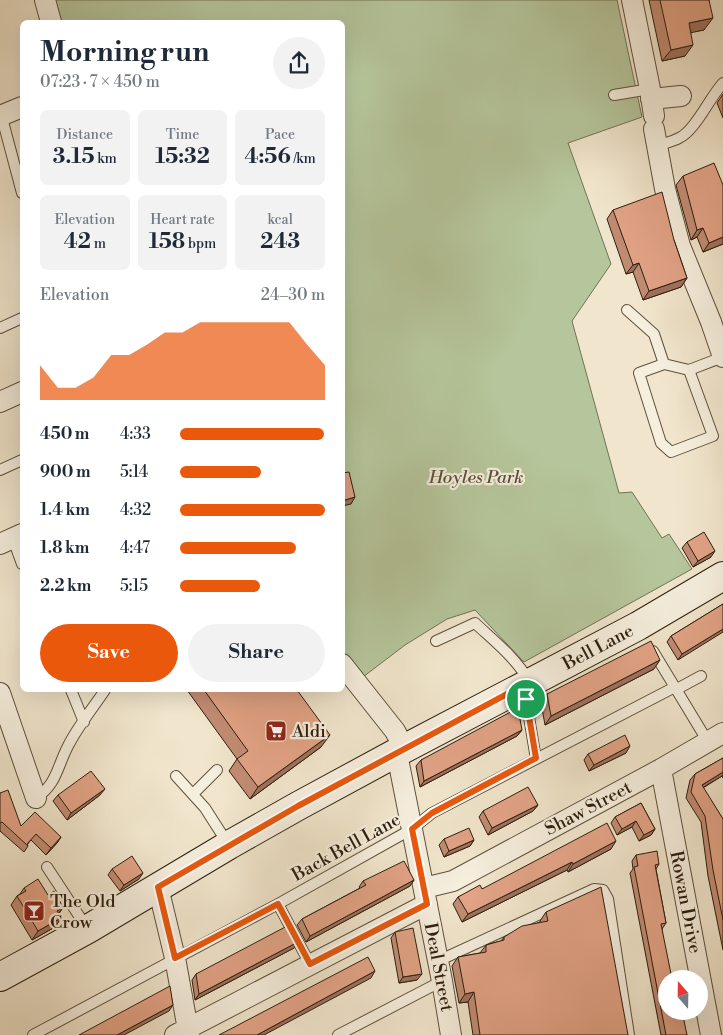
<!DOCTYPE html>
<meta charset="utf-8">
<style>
:root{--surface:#fff;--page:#f2f2f3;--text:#1f2937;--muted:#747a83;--accent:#ea580c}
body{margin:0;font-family:"Libre Bodoni",serif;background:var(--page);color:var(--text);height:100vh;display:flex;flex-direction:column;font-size:19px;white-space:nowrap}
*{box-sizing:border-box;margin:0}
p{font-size:16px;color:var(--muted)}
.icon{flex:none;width:28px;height:28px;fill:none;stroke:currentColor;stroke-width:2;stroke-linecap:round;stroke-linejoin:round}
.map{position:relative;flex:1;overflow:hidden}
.details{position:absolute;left:20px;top:20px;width:325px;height:672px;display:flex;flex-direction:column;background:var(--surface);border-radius:8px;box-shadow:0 5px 20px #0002}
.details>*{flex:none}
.needle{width:32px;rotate:340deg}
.fabs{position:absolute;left:658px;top:970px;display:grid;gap:10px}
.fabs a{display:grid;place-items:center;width:50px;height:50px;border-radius:50%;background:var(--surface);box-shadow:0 5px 20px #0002;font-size:25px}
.pin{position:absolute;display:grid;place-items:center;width:42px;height:42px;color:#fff;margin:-21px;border:2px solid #fff;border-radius:50%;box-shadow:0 1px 5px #0007}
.round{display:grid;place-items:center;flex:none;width:52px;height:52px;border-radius:26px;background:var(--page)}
.head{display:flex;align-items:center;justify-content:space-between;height:85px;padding:0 20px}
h1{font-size:28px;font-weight:700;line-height:38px}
.metrics{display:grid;grid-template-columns:repeat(3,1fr);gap:8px;height:85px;padding:5px 20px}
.metrics div{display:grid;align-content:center;border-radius:8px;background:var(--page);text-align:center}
.metrics b{font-size:21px;font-weight:700}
.metrics small{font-size:14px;font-weight:400}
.metrics p{font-size:14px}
.chart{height:140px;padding:10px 20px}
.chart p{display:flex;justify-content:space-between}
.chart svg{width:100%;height:90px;margin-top:5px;fill:var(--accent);opacity:.7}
.primary-button{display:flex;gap:10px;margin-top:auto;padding:10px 20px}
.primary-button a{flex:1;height:58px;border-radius:30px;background:var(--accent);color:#fff;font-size:20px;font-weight:700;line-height:58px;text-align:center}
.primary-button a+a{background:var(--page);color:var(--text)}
ul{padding:0 20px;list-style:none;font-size:16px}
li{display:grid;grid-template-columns:80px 60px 1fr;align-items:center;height:38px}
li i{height:12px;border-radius:6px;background:var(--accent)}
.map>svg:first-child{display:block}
.green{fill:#b6c69c;stroke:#727254}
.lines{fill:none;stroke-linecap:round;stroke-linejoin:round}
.lane-casing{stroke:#5e503d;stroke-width:12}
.street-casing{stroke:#5e503d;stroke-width:22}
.secondary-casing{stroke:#2d1e0d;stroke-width:30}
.lane{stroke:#f6efde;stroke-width:10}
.street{stroke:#f6efde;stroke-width:20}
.secondary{stroke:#f6efde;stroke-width:28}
.wall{fill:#c28c73;stroke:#2d1e0d}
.shaded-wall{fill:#9e725e;stroke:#2d1e0d}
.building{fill:#e2a386;stroke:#2d1e0d}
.route-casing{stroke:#fff;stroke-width:10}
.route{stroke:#ea580c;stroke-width:6}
.labels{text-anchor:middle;stroke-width:4.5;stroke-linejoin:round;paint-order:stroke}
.park-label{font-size:18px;font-style:italic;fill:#565038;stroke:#f6efde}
.street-label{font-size:18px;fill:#2d1e0d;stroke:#f6efde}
.poi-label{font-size:18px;fill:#2d1e0d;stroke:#f6efde;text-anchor:start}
</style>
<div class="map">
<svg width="723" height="1035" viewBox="0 0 723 1035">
<rect width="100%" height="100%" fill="#f1e6cd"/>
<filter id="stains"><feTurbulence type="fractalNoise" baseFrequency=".004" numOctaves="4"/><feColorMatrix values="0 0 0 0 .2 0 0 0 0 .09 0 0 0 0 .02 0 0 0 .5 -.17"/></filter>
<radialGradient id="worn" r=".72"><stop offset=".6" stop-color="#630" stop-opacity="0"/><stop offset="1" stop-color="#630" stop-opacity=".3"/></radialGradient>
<path class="green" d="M42,0h575l25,117 -74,26 43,121 -39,57 47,172 13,-1 30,46 7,-4 23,35 -168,93 -49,-52 -28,9 -42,26 -42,32 -21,-24v-631h-293z"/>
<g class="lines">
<g class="lane-casing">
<path id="lane" d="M614,95l36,-6
M1,114l21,79
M656,146c8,-3 16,-4 23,-8 16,-7 31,-41 44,-55
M627,310l27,24 10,30
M0,328l22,-10
M689,370l24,66 -42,16 -10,-9 -22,-70 25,-9 25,6 34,-13
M0,470l22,-10
M13,539l9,25
M436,641l39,-18c19,18 41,35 54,58
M653,651l55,91
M521,689l5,10 10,60
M677,689l24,-13
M71,690l13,32
M176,776l29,32 23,36
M193,794l24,-24
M36,798c21,-14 21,-31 32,-52 10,-20 25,-38 37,-56
M47,867l40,61
M278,904l32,60
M438,961l156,-72 9,1 5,9 21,136
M33,1035l245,-131 134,-75 20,-16 243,-126
M338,1035l104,-54"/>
</g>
<g class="street-casing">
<path id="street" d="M45,0l6,22
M632,0l18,89 4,27
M651,99l30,-3
M0,116l22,-9
M654,129l11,60 15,57 31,76 12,35
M0,402l22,-10
M0,544l22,-10
M342,664l53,67 9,17
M0,693l36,105
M394,754l5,10 43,217 9,54
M661,769l50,266
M158,887l17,71 14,77
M424,888l29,-7 208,-112 62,-36
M175,1035l252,-131"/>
</g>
<g class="secondary-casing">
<path id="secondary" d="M0,977l88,-48 141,-84 69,-39 96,-52 244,-128 85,-50"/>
</g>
<use href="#lane" class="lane"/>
<use href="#street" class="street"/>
<use href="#secondary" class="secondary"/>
</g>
<path class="wall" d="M649,0h60l-5,30 -13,2 -6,24 -23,5z
M723,94v24l-6,-15z
M683,176l40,68 -20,8 -6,-15 -6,3 -15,-55z
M613,210l61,30 13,38 -6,9 -38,13 -10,-28 -7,2 -19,-55z
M687,542l24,15 -18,10 -11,-19z
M723,604l-45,56 -11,-18 4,-6z
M654,669l-109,56 -4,-22 6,-9z
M187,690h110l24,57 -71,52 -21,-28 8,-12z
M522,730l-5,6 -97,51 -4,-21 5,-6z
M626,753l-37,18 -5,-11 4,-6z
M723,758v20l-1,-2 -19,12 20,31v131l-15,-74 -7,-54 -15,-24 4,-18 5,-6z
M0,793l21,33 40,11 -4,6 -11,12 -15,-15 -4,5 1,1 -4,6 -24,-21z
M58,795h42l-33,25 -14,-19z
M641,803l14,26 -4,6 -12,6 -7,-14 -15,8 -6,-12 4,-6z
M538,805l-5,6 -45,24 -9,-18 4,-6z
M444,839l30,1 -4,6 -26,11 -5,-12z
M611,849l-43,23 -1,-2 -105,52 -9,-18 5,-7z
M636,855l23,9 -3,5 10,54 -4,6 4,50 21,56h-26l-31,-162 3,-4 -1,-8z
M112,869l27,10 -19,12 -12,-16z
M414,880l-4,6 -104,56 -9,-17 5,-6 58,-31 -1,-1 4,-6z
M24,888l39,19 -4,7 2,4 -6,9 -23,13 -21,-35 6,-9 3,-2z
M546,912l82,123h-155l-5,-33 -9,1 -7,-37 6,-9 22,-4 6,-8 15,-4 3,-4 36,-15v-1z
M395,932l22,48 -18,3 -8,-45z
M294,948l-99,52 -3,-20 4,-6z"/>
<path class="shaded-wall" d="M713,18l-9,12 -24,5 9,-12z
M693,45l-8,11 -23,5 9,-11z
M703,228l-6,9 -6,3 6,-10z
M723,237v7l-20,8 6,-9z
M639,263l-6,9 -7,2 7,-9z
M687,278l-6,9 -38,13 6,-9z
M355,497l-4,7 -9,2v-5z
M715,551l-4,6 -18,10 5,-6z
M723,629v3l-45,28 4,-6z
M660,660l-6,9 -109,56 6,-9z
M522,730l-5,6 -97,51 4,-6z
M330,735l-9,12 -71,52 8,-12z
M630,746l-4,7 -37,18 5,-6z
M723,772v3l-1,1 -25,15 5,-6z
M105,789l-5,6 -33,25 4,-7z
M538,805l-5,6 -45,24 4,-7z
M636,821l-4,6 -15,8 5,-6z
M655,829l-4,6 -12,6 5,-6z
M61,837l-4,6 -11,12 5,-7z
M474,840l-4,6 -26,11 5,-6z
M616,841l-5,8 -43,23 5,-8z
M572,862l-5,8 -105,52 6,-8z
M143,873l-4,6 -19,12 4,-6z
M414,880l-4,6 -104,56 4,-6z
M63,907l-6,9v-5z
M61,918l-6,9 -23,13 6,-9z
M298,942l-4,6 -99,52 4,-6z
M375,971l-4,7 -107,57h-7z
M422,974l-5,6 -18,3 4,-6z
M474,992l-6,10 -9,1 6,-9z
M173,1005l-4,6 -45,24h-7z"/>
<path class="building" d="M660,0h49l4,18 -24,5 4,22 -22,5z
M714,163l9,22v52l-14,6 -6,-15 -6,2 -14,-54z
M662,192l12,48 13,38 -38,13 -10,-28 -6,2 -20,-55z
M349,472l6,25 -13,4v-28z
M704,532l11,19 -17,10 -11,-19z
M723,604v25l-41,25 -11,-18z
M651,641l9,19 -109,56 -4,-22z
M204,690h93l33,45 -72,52 -21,-28 11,-8z
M518,708l4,22 -98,51 -3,-21z
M625,735l5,11 -36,19 -6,-11z
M723,758v14l-21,13 21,34v101l-10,-50 -8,-54 -14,-24 4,-18z
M91,771l14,18 -34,24 -13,-18z
M528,787l10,18 -46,23 -9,-17z
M8,790l13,36 14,-14 26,25 -10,11 -15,-14 -9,10 1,2 -26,-24 -2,1v-30z
M641,803l14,26 -11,6 -8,-14 -14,8 -7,-12z
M607,823l9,18 -43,23 -1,-2 -104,52 -10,-17 22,-12 2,4z
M469,828l5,12 -25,11 -5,-12z
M657,851l2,13 -4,1 11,58 -5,1 11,55h-6v32h16l5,24h-21l-32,-168 4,-1 -2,-11z
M132,856l11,17 -19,12 -12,-16z
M404,861l10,19 -104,56 -8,-17 64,-34 -3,-4z
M38,879l10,16 6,-4 9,16 -6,4 4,7 -23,13 -21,-35 9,-5 -2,-3z
M601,887l27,148h-148l-6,-43 -9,2 -7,-37 28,-5v-7l18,-5v-3l18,-11 26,-5 -2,-9z
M289,925l9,17 -99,52 -3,-20z
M413,928l9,46 -19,3 -8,-45z
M368,957l7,14 -118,64h-38z
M170,986l3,19 -56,30h-38z"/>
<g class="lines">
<g class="route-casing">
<path id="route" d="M520,687l6,12 10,59 -104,55 -20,16 15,75 -117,60 -32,-60 -103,54 -17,-71 140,-81z"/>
</g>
<use href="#route" class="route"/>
</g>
<defs>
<g id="supermarket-square" transform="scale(1.125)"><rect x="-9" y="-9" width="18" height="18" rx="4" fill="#8f2418" stroke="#f6efde"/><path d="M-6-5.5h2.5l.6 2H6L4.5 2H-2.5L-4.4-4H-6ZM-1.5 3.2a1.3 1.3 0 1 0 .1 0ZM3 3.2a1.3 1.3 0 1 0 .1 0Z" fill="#fff"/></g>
<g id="bar-square" transform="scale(1.125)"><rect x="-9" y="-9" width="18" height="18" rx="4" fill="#8f2418" stroke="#f6efde"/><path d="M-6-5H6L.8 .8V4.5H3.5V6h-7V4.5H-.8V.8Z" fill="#fff"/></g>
</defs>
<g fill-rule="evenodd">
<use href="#supermarket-square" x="276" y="731"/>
<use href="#bar-square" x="34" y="911"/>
</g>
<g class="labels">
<g class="park-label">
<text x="476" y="483">Hoyles Park</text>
</g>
<g class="street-label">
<text transform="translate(598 647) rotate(-28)" y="6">Bell Lane</text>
<text transform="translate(588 808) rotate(-28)" y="6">Shaw Street</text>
<text transform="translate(346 847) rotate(-29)" y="6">Back Bell Lane</text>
<text transform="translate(686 902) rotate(79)" y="6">Rowan Drive</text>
<text transform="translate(439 967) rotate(79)" y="6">Deal Street</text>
</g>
<g class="poi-label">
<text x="292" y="737">Aldi</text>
<text x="50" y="907">The Old<tspan x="50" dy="21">Crow</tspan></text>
</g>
</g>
<rect width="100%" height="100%" filter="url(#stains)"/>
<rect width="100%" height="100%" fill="url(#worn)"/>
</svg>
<div class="fabs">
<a><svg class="needle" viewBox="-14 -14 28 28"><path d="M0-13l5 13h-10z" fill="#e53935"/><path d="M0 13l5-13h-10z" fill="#747a83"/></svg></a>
</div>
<div class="pin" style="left:526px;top:699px;background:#1e9e55"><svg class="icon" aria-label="arrive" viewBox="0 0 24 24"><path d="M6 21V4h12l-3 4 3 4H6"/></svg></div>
<section class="details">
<div class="head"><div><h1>Morning run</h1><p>07:23 · 7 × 450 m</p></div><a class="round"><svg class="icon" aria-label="share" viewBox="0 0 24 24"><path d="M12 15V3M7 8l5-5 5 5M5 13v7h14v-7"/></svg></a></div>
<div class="metrics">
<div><p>Distance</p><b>3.15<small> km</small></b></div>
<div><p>Time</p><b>15:32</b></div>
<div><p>Pace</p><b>4:56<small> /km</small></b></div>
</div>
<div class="metrics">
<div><p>Elevation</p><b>42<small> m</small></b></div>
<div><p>Heart rate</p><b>158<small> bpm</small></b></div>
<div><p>kcal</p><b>243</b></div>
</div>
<div class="chart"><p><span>Elevation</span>24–30 m</p>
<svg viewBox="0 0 160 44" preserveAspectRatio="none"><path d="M0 44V27L10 38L20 38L30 33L40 22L50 22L60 17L70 11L80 11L90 6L100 6L110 6L120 6L130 6L140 6L150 17L160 27V44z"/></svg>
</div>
<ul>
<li><b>450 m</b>4:33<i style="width:99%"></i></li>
<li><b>900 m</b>5:14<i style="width:56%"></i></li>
<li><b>1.4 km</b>4:32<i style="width:100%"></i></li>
<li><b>1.8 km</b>4:47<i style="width:80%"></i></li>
<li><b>2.2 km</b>5:15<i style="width:55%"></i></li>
</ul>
<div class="primary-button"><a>Save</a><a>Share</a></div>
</section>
</div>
